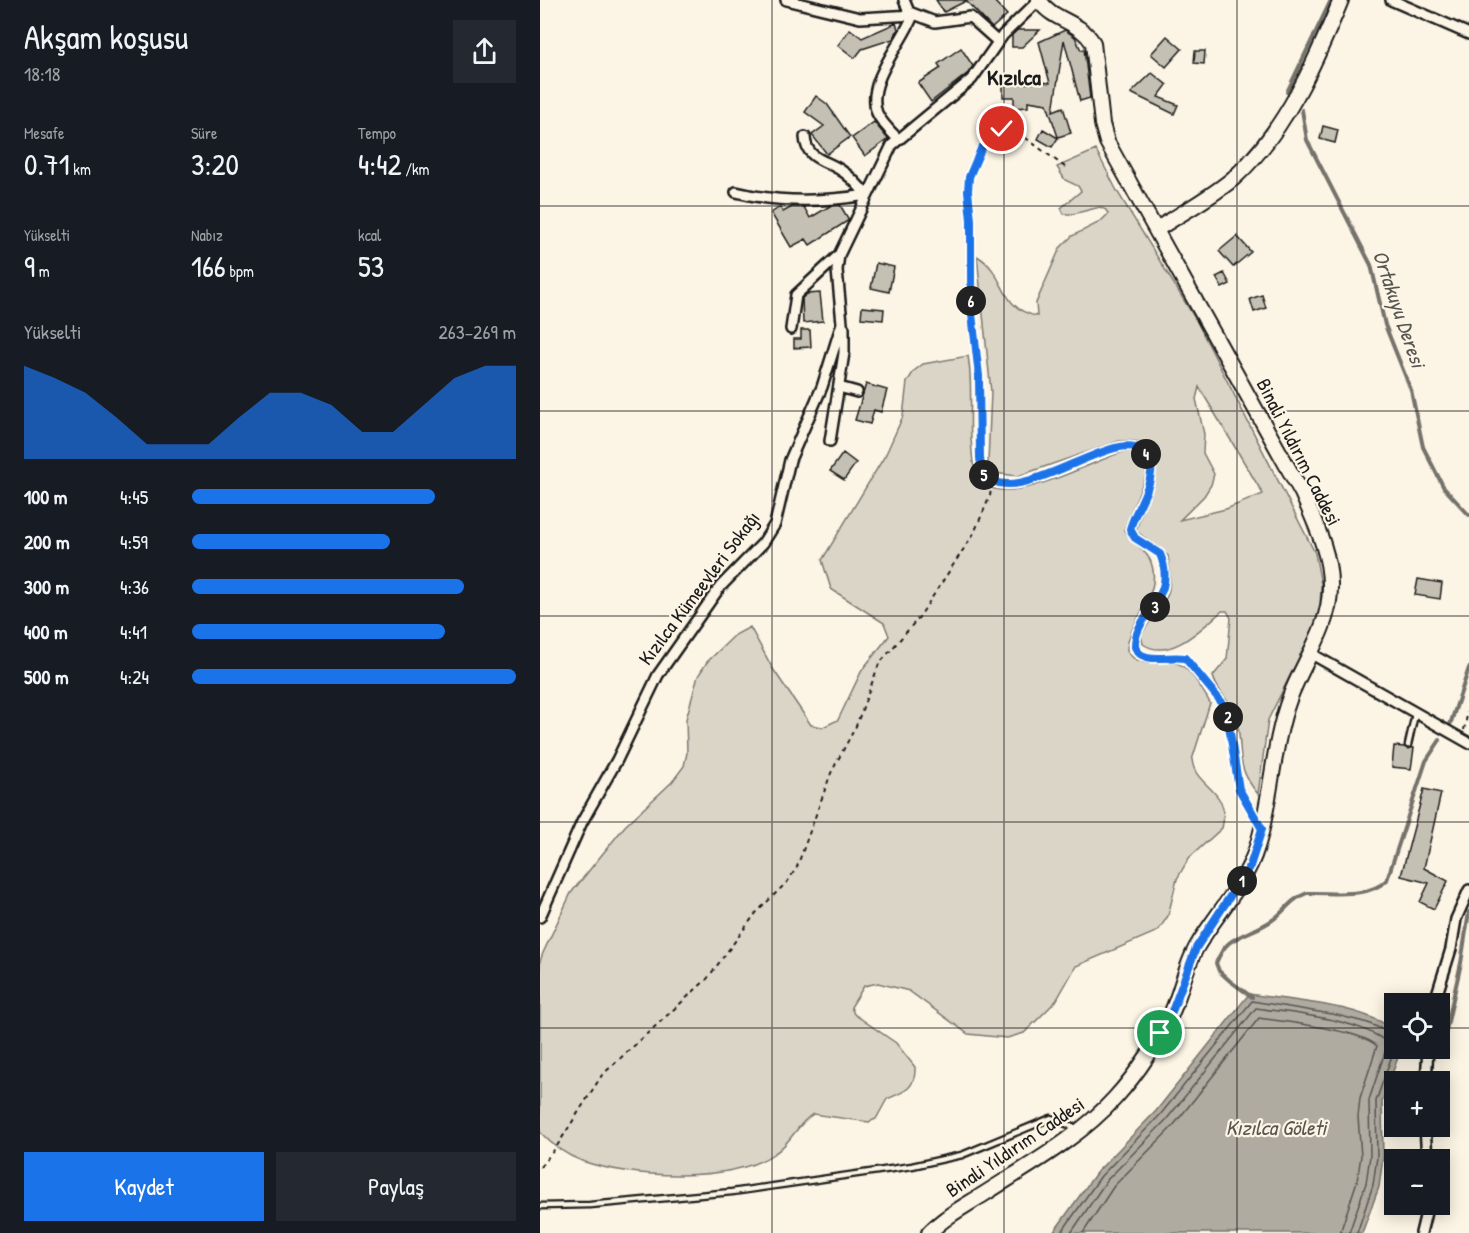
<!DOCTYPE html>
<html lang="tr">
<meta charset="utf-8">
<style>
:root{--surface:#171b24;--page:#242831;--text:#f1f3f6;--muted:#9ea1a6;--accent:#1a73e8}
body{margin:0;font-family:"Patrick Hand",sans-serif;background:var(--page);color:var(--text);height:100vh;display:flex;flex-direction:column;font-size:22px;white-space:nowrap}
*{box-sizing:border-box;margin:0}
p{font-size:20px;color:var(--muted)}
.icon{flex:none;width:33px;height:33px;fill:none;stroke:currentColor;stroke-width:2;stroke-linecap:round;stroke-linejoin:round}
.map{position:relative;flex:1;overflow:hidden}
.side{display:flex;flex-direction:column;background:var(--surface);width:540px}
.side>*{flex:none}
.tools{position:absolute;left:844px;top:993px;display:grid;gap:12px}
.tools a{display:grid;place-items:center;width:66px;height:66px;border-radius:0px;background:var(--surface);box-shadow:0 3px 15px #0003;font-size:30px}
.pin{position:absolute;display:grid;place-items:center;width:51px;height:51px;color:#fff;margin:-26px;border:3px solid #fff;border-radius:50%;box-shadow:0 2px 6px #0007}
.km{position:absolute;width:30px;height:30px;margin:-15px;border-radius:50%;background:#222;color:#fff;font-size:16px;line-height:30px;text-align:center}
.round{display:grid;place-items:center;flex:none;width:63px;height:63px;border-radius:0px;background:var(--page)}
.headline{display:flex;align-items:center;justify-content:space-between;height:102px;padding:0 24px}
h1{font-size:33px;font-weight:600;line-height:45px}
.figures{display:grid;grid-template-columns:repeat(3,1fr);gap:9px;height:102px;padding:6px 24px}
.figures div{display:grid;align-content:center}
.figures b{font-size:30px;font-weight:600}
.figures small{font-size:16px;font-weight:400}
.figures p{font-size:16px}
.chart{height:168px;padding:12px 24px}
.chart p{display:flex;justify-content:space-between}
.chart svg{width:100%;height:108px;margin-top:6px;fill:var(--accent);opacity:.7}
.cta{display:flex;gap:12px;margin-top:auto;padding:12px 24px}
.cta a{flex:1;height:69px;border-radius:0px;background:var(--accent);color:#fff;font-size:24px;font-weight:600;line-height:69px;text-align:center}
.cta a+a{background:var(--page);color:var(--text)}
ul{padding:0 24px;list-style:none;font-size:20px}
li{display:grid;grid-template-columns:96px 72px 1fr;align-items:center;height:45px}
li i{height:15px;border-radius:8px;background:var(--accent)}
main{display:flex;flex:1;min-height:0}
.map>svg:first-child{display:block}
.green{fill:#dbd5c8;stroke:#7c7872;stroke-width:1.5;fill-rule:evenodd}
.water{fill:#b0aba1;stroke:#75726c;stroke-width:1.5}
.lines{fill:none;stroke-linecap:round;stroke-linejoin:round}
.shore{stroke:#575551;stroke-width:1.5}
.stream{stroke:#75726c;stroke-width:4}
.building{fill:#c4c0b3;stroke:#1c1c1c;stroke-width:1.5}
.lane-casing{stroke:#1c1c1c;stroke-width:9}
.street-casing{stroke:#1c1c1c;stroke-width:14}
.secondary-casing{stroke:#1c1c1c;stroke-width:18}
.path{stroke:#1c1c1c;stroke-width:2;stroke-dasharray:4.5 4.5;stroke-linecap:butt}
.lane{stroke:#fcf5e5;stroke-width:4.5}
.street{stroke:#fcf5e5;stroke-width:9}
.secondary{stroke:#fcf5e5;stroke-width:14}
.route-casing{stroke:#fff;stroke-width:12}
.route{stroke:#1a73e8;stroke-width:8}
.grid{fill:none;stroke:#1c1c1c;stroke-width:1.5;stroke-opacity:0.55}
.labels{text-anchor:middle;stroke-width:4.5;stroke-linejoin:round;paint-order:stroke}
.street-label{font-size:20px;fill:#1c1c1c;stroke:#fcf5e5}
.water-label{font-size:21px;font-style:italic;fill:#575551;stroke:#fcf5e5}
.quarter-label{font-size:22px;font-weight:bold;fill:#1c1c1c;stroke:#fcf5e5}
</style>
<main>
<section class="side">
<div class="headline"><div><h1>Akşam koşusu</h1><p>18:18</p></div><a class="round"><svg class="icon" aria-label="share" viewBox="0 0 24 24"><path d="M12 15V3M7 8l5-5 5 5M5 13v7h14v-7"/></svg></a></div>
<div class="figures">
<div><p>Mesafe</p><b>0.71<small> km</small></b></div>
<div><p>Süre</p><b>3:20</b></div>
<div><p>Tempo</p><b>4:42<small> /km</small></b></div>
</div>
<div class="figures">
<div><p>Yükselti</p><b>9<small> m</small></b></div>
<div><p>Nabız</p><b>166<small> bpm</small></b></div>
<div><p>kcal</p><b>53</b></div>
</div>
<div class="chart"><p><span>Yükselti</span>263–269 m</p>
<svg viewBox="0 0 160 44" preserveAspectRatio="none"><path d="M0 44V6L10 11L20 17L30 27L40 38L50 38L60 38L70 27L80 17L90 17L100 22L110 33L120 33L130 22L140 11L150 6L160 6V44z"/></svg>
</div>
<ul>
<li><b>100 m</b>4:45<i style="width:75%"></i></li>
<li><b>200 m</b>4:59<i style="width:61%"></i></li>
<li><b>300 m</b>4:36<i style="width:84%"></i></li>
<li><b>400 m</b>4:41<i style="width:78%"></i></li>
<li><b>500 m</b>4:24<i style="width:100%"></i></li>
</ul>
<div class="cta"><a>Kaydet</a><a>Paylaş</a></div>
</section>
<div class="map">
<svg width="929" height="1233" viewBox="0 0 929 1233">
<rect width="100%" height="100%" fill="#fcf5e5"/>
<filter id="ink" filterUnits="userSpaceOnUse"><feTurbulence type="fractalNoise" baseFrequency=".0167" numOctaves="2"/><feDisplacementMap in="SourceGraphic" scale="12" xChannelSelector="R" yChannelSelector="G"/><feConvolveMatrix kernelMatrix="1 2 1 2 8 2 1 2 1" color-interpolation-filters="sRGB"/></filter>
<g filter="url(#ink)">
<path class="green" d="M556,150l21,41 79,129 119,233 6,31 -1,24 -5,17 -47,95 -10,74c-28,-34 -11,-48 -24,-81 -5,-13 -18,-23 -21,-37l14,-17 4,-41 -4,-7h-5c-20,17 -52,51 -79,33l-2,-9c21,-35 34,-31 27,-79l-32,-25c6,-30 51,-96 -17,-90l-101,35 -24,-3 -6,-10 3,-71 -14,-136c30,17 21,53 60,60l-1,-13 24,-55 12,-12 28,-14 8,-8 -2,-4 -6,-3 -27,7h-9l-3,-6 20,-17 -3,-5 -13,-6 -8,-13zM659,387l64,107 -37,15 -46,11 24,-24 7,-11 3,-11 -11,-21 1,-19 -8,-35z
M428,356c5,28 1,55 3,83 1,11 1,31 8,40 25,34 115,-20 147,-28l9,1 11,9v14l-22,55c7,12 23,20 27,32 12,34 -22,56 -24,88 12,24 41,3 57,17 10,8 20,25 26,36l-18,57c3,28 40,29 30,68l-33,30 -12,21 -9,37 -10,15 -82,35 -20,35 -32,32 -17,5 -39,-4 -59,-43 -31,-8 -14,3 -13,21 3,7 42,29 19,24c1,21 -10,25 -28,32l-11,20 -7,3 -56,-8c-16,10 -22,29 -38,39 -44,31 -145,25 -193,8 -16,-6 -31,-17 -42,-29v-171l3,-8 28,-60 54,-67 47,-44 12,-16 3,-13 -1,-34 12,-43 9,-14 28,-27 15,-8 23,42 38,56 12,2 15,-7 24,-50 27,-34 -5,-13 -53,-34 -9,-29 64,-106 17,-38 4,-34 7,-11 9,-7z"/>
<path class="water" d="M709,994c42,7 114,10 146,37v17l6,1 -19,53 1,55 -4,30 -17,46h-309l43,-60 60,-62z"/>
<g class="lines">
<path class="shore" d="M521,1233l40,-57 59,-61 92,-114 85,14 31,8 27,12
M531,1233l36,-53 59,-60 90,-112c38,6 102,10 132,35l-19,57 1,56 -4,27 -17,50
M543,1233l31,-47 59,-60 86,-108c25,4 102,12 118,28l-17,52 -2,19 3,39 -4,25 -17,52
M817,1233l16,-48 4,-28 -1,-56 19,-54"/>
<path class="stream" d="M747,92l44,-92
M762,110l5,30 64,125 14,60 26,65 12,57 21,41 25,27
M909,728l20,-60
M712,997l-22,-16 -11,-10 -3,-8c3,-7 7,-15 13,-20 12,-9 29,-13 42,-22 14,-9 18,-21 36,-28 26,-1 60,6 80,-13l39,-119 14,-21
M901,1053l20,-90 8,-51"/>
</g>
<path class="building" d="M396,0h57l14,15 -15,13 -26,-27 -22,11z
M356,23l2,6 -5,10 -31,10 -7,9 -17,-13 12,-16 12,9z
M477,30h23l-18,17h-10v-12z
M525,30l10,7 6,13 3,-1 6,49 -10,3 -16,-61 -11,71 10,-4 8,26 -13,4 -11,-33 -19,-3v6l-14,1v-11h-11v-13l30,-1v-2l17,2 -11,-41z
M627,36l15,13 -16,18 -15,-13z
M421,48l12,18 -5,7 -37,29 -13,-19 23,-15 -3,-4z
M655,51h10l-1,13 -10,-1z
M612,73l15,12 -9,12 20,8 -4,9 -43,-21z
M276,96l11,8 23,33 -23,17 -15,-19 12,-9 -19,-14z
M334,122l14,17 -23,17 -13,-18z
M783,126l15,4 -3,13 -15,-4z
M503,129l15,9 -6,9 -14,-8z
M300,205l9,15 -39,25 -4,-6 -15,8 -20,-34 9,-6 3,5 9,-5h12l6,11 20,-12z
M697,236l14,16 -18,15 -14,-16z
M336,263l18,4 -5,25 -18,-4z
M684,273l6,11 -8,4 -6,-11z
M280,293l3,28 -20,2 -1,-25 5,-4z
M722,295l4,13 -12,4 -4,-13z
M322,307l22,2 -1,11 -22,-2z
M261,330h9l1,17 -17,1v-9h7z
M326,384l21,6 -6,22 -7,-2 -4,14 -15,-4z
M303,453l13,10 -12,17 -14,-9z
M878,579l24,4 -2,16 -25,-4z
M854,746l20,2 -3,21 -19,-2z
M884,789l17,4 -17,75 24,13 -14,28 -14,-7 9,-19 -28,-7z"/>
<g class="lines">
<g class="lane-casing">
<path id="lane" d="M868,745l7,-31
M0,1206l50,-1 142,-13 180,-26 50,-11 89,-37 28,11"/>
</g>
<g class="street-casing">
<path id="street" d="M246,0l74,18 53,-3c-10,28 -48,67 -36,98 4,9 13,18 20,25
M364,0l5,12 26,10 35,-5 27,24
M851,0l78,34
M265,137c1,23 22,23 37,34 10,6 17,16 25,24
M196,192c43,11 87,10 131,3
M251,329l5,-34 43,-40
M299,387l18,5
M290,441l14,-88v-25
M770,653l159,90
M0,917l42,-95 35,-62 41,-85 62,-88 43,-44 12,-19 15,-64 32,-73 20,-64 -5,-53 2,-15 53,-110 80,-66 31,-44 36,-35
M894,1004l17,-55 5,-30 13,-29
M886,1082l2,-34
M885,1126l2,34
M881,1233l7,-29"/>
</g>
<g class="secondary-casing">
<path id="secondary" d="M616,230c25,-17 58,-34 80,-54 49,-45 80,-115 105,-176
M389,1233c15,-16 36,-27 55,-39 45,-29 95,-56 131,-96 21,-23 48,-62 59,-91 8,-20 12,-41 22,-59 20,-35 49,-62 61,-101 15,-48 15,-102 33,-150 13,-35 40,-70 40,-109 1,-34 -15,-65 -28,-95l-195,-351 -5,-18 -9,-81c-14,-23 -41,-22 -54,-43"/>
</g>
<path class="path" d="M525,167l-50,-37 -7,-3 -14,6 -13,16 -12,28 -2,14 4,29v85l8,71 1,82 2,14c32,46 178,-77 169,1 -2,20 -15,37 -21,56l5,9 25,16c19,46 -26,58 -25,93 7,18 34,8 50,11l34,41 8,14 8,63 9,24 9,14
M924,730l5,-24
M0,1167l15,-18 47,-74 105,-96 49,-66 32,-32 9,-14 34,-94 25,-47 23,-62 41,-48 54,-83 16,-37 2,-15"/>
<use href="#lane" class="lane"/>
<use href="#street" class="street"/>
<use href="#secondary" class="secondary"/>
</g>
</g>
<g class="lines" filter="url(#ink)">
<g class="route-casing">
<path id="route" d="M462,129l-8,4 -13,16 -12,28 -1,14 3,29v85l8,71 1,82 2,14c33,46 142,-57 165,-16 3,5 5,11 4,17 -2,20 -16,37 -21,56l5,9 25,16c19,46 -26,58 -25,93 7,18 34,8 50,11l34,41 8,14 12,76 23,40 -12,37 -54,82 -23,61 -13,24"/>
</g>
<use href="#route" class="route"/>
</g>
<path class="grid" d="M232,0v1233M464,0v1233M697,0v1233M0,206h929M0,411h929M0,616h929M0,822h929M0,1028h855M900,1028h29"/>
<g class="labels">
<g class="street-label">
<text transform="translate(759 452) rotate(63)" y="7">Binali Yıldırım Caddesi</text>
<text transform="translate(159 588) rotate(-53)" y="7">Kızılca Kümeevleri Sokağı</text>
<text transform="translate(475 1147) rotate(-34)" y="7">Binali Yıldırım Caddesi</text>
</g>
<g class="water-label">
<text transform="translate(859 309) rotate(71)" y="7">Ortakuyu Deresi</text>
<text x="736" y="1135">Kızılca Göleti</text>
</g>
<g class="quarter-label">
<text x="474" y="85">Kızılca</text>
</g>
</g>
</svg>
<div class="tools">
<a><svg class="icon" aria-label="locate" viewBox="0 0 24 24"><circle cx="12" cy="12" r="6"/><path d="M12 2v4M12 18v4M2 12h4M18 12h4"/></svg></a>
<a>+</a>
<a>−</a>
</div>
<div class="pin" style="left:620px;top:1033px;background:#1e9e55"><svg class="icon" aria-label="arrive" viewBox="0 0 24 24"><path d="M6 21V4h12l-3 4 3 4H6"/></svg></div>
<div class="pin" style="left:462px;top:129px;background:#d93025"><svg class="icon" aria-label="check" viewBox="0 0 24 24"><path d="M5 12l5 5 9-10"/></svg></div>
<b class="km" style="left:702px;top:881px">1</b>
<b class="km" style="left:688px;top:717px">2</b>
<b class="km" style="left:615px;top:607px">3</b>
<b class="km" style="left:606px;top:454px">4</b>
<b class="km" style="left:444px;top:475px">5</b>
<b class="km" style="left:431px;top:301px">6</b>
</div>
</main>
